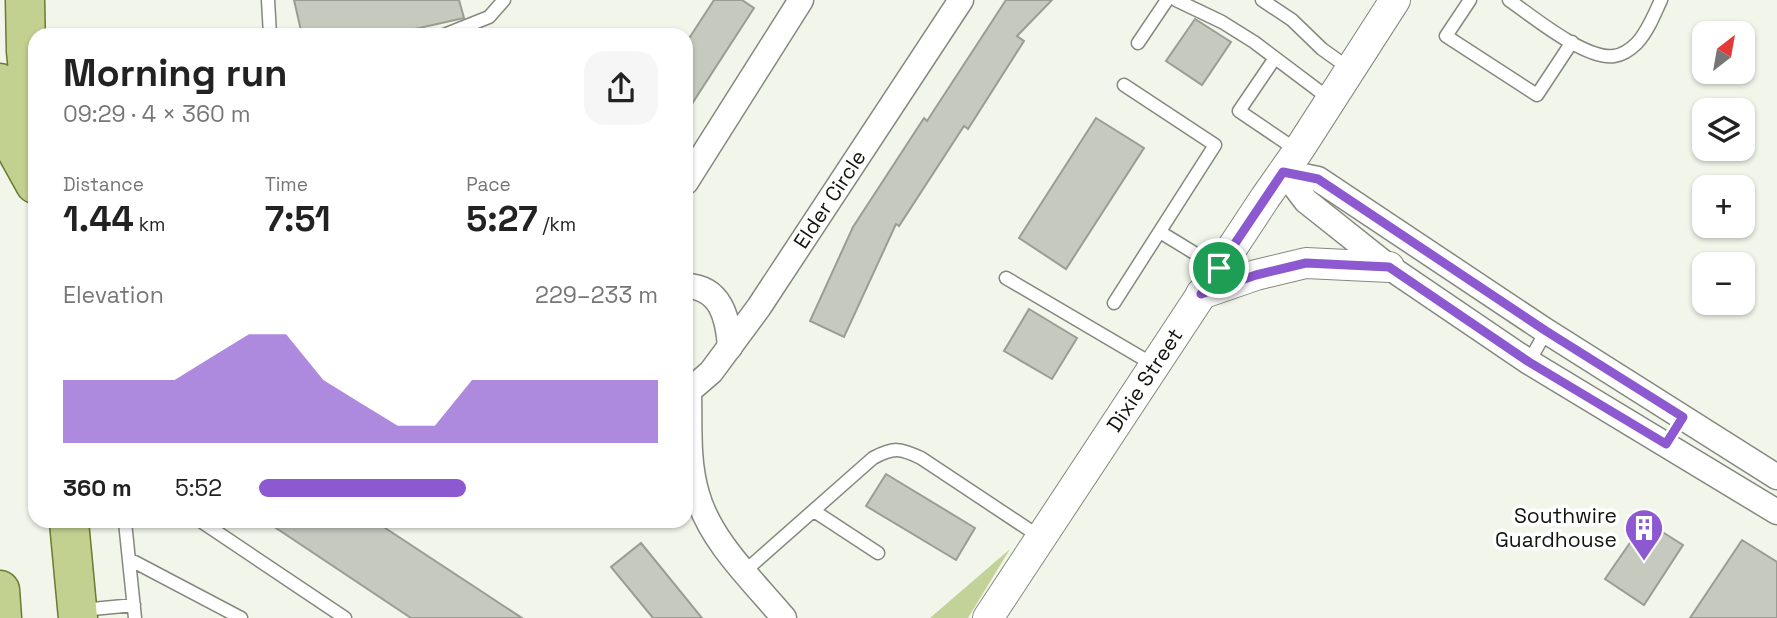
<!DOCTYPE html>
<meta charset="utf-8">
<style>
:root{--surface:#fff;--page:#f6f6f6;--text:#222;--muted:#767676;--accent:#8d59d1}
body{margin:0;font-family:"Space Grotesk",sans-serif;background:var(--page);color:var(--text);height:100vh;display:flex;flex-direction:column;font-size:26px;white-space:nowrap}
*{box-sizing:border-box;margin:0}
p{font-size:23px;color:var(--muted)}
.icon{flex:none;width:38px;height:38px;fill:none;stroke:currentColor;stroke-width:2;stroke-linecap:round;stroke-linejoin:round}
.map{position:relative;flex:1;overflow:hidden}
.drawer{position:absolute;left:28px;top:28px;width:665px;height:500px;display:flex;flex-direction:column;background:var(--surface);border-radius:21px;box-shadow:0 2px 5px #0004}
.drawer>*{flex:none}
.needle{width:46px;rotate:31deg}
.fabs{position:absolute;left:1692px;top:21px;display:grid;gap:14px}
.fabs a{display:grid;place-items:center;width:63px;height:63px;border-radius:14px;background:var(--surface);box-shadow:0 2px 5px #0004;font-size:35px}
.pin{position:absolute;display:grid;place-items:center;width:60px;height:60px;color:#fff;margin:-30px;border:4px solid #fff;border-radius:50%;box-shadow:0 2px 7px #0007}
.round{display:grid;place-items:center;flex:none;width:74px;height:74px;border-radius:21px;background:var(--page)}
.summary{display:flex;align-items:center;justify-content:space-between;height:119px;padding:0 35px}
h1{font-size:38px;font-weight:700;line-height:52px}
.figures{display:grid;grid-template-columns:repeat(3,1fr);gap:10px;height:119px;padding:7px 35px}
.figures div{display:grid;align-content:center}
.figures b{font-size:35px;font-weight:700}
.figures small{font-size:19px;font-weight:400}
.figures p{font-size:19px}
.chart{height:196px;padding:14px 35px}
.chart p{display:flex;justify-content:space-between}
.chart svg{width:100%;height:126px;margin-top:7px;fill:var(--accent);opacity:.7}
ul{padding:0 35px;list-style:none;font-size:23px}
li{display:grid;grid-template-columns:112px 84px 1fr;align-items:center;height:52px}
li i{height:18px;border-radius:9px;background:var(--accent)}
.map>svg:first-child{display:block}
.green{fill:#c2d299}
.building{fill:#c6c9be;stroke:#9a9d92;stroke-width:2}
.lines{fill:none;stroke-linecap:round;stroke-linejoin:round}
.service-casing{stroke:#85887e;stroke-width:15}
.minor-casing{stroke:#85887e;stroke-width:27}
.tertiary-casing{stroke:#85887e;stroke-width:32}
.primary-casing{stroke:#6a7b33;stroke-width:41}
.service{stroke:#fff;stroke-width:12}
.minor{stroke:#fff;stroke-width:24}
.tertiary{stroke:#fff;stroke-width:30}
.primary{stroke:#c2d18f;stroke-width:38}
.route-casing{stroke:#fff;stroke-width:14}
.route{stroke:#8d59d1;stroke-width:9}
.labels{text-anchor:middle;stroke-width:7;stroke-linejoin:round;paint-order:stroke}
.street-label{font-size:21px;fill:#131511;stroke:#fff}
.poi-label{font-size:21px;fill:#131511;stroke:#fff;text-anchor:end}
</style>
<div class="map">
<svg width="1777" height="618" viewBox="0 0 1777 618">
<rect width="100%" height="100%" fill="#f2f6ea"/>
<path class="green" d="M1010,549l-42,69h-38z"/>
<path class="building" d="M294,0h165l5,18 -76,17h-86z
M714,0h28l12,8 -68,105v-70z
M1006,0h46l-35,36 7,5 -56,88 -4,-3 -65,100 -3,-2 -52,113 -34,-16 43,-94 71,-109 3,3z
M1195,19l36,23 -29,43 -36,-24z
M1096,118l48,30 -78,121 -47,-31z
M1029,309l48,29 -25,41 -48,-28z
M886,474l89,54 -19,32 -90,-54z
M1645,521l38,24 -39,60 -39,-26z
M267,522h109l146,96h-111z
M1742,540l35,22v56h-87z
M641,543l61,75h-49l-42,-51z"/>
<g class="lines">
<g class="service-casing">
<path id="service" d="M268,0l2,35
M1176,0l46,22 32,20 77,58
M1262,0l30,20 30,29 28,20
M1470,0l-24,36 91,59 35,-53
M1509,0c23,16 76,60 105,56 8,-1 17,-7 23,-13 11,-12 17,-28 24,-43
M444,35l45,-18 15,-17
M1138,43l29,-43
M1275,58l-36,53 59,40
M1160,232l59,36
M1006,278l148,87
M1114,303l101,-158 -91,-60
M1529,362l17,-31
M814,511l64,42
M125,522l10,96
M202,522l143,96
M129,559l112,59
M745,571l128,-113c21,-11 27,-10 48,0l119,79
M82,610l52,-5"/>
</g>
<g class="minor-casing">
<g id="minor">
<path d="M1284,172l22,29 83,66 140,95 248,150"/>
<path d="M1284,172l34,7 228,152 231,146"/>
<path d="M686,182l115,-182"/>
<path d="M686,286c35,1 42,32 44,61"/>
<path id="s1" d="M686,388l3,3 22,-19 48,-65 202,-307"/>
<path d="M689,391c1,34 -2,70 8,103 13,47 56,87 87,124"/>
</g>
</g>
<g class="tertiary-casing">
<g id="tertiary">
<path d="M1201,294l55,-19 50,-12 83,4"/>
<path id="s2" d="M988,618l277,-420 33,-47 97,-151"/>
</g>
</g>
<g class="primary-casing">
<path id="primary" d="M25,0l1,51 9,92
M0,83l10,56 25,45
M69,522l9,96
M0,590l2,28"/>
</g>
<use href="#service" class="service"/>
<use href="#minor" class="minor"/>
<use href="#tertiary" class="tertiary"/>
<use href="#primary" class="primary"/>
</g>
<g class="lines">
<g class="route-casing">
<path id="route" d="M1283,172l35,7 228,152 137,86 -17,27 -137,-82 -140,-95 -83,-4 -50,12 -55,19z"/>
</g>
<use href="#route" class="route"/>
</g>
<defs>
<g id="building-pin" transform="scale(2.0125)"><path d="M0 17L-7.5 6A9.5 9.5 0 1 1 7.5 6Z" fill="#8d59d1" stroke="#fff"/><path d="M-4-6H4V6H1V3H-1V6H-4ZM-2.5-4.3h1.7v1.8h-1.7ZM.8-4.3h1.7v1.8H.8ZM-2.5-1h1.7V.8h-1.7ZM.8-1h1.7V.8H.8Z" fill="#fff"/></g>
</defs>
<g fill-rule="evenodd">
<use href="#building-pin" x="1644" y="528"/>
</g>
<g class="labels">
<g class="street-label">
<text dy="7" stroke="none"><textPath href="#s1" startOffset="243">Elder Circle</textPath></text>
<text dy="7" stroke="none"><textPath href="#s2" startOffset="285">Dixie Street</textPath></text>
</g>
<g class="poi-label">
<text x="1617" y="523">Southwire<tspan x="1617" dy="24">Guardhouse</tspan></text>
</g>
</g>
</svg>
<div class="fabs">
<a><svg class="needle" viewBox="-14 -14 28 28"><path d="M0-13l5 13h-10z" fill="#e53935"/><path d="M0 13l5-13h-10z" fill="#767676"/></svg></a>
<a><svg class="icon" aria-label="layers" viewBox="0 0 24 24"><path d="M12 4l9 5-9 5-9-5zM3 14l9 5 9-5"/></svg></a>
<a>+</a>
<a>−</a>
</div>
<div class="pin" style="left:1219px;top:268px;background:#1e9e55"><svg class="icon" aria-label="arrive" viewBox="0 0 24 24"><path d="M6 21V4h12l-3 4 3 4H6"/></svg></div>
<section class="drawer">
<div class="summary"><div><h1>Morning run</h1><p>09:29 · 4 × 360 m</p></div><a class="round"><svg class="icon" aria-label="share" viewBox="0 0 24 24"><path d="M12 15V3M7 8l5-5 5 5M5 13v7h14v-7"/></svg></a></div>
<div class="figures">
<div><p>Distance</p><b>1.44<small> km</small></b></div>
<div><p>Time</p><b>7:51</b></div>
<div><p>Pace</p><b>5:27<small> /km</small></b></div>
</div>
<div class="chart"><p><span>Elevation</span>229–233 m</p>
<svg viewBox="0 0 160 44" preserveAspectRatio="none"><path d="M0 44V22L10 22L20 22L30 22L40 14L50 6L60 6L70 22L80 30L90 38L100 38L110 22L120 22L130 22L140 22L150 22L160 22V44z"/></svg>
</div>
<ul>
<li><b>360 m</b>5:52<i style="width:52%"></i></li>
</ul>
</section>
</div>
